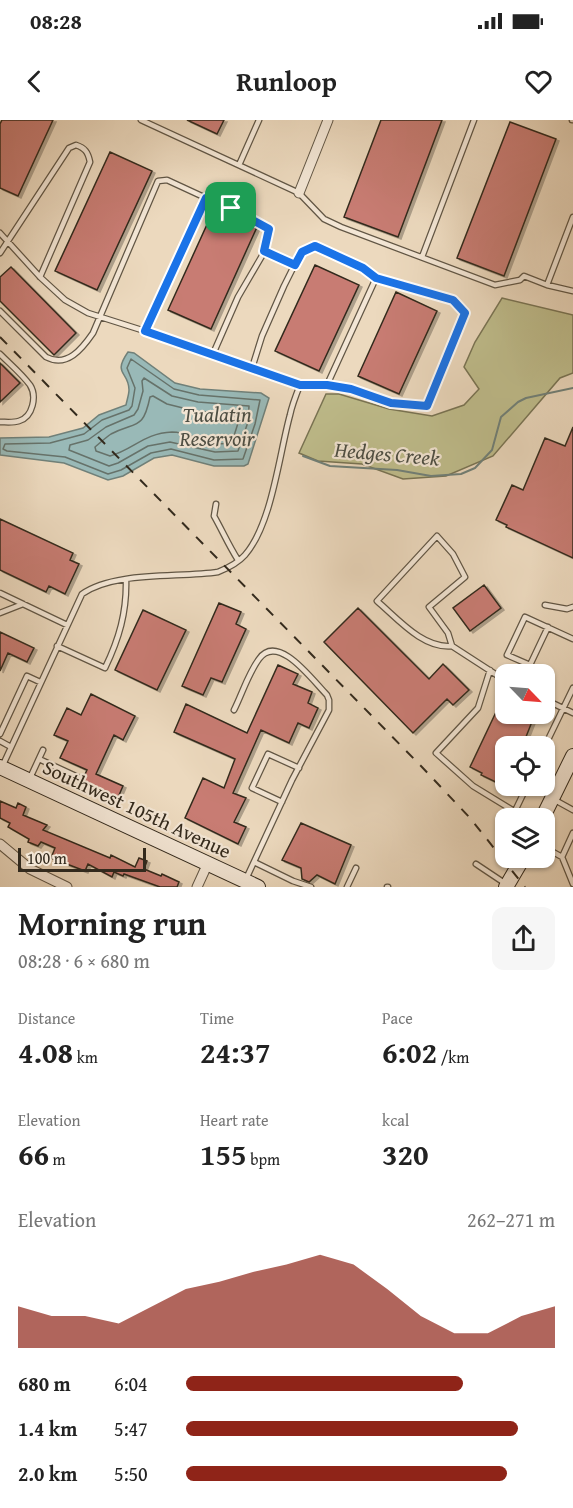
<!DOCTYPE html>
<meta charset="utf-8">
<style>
:root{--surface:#fff;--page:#f6f6f6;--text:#222;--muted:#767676;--accent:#8f2418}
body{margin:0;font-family:"Gentium Book Plus",serif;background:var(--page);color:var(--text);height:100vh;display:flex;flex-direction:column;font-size:22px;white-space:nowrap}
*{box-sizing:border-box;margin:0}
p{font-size:20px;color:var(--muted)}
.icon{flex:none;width:33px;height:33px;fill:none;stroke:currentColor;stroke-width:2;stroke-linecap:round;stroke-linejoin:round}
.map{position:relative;height:767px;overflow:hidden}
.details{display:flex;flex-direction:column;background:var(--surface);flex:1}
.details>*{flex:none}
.needle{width:39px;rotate:115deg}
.fabs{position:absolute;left:495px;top:544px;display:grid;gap:12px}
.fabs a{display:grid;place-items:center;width:60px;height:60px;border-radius:12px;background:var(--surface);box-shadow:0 2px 4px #0004;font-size:30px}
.scale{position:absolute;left:18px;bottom:15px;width:128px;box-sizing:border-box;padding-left:6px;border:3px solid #332a1d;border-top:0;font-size:16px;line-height:21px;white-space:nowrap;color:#332a1d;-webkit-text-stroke:4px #f3e6d5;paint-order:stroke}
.pin{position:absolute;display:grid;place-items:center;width:51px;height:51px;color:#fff;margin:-26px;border-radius:12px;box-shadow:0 3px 9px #0006}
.round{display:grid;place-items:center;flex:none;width:63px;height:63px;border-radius:12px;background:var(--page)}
.headline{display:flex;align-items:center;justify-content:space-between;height:102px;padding:0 18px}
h1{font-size:33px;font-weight:700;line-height:45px}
.figures{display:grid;grid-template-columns:repeat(3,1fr);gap:9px;height:102px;padding:6px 18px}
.figures div{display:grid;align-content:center}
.figures b{font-size:30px;font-weight:700}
.figures small{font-size:16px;font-weight:400}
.figures p{font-size:16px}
.chart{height:168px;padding:12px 18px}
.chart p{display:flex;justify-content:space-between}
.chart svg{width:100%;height:108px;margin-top:6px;fill:var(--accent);opacity:.7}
ul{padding:0 18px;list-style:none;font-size:20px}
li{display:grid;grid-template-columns:96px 72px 1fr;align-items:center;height:45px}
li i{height:15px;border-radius:8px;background:var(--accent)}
.status{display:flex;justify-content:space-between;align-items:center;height:42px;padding:0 30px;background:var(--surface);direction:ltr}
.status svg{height:16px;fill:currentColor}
header{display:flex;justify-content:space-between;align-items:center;height:78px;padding:0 18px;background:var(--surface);font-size:27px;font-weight:700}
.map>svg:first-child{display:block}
.green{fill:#bfbd8c;stroke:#797454;stroke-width:1.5}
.water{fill:#99b9b7;stroke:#708079;stroke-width:1.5}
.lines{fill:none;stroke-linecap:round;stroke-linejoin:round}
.shore{stroke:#66726a;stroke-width:1.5}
.stream{stroke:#708079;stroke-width:2}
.building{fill:#c87c73;stroke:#332a1d;stroke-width:1.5;filter:url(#shadow)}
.lane-casing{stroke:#615645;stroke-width:7}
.street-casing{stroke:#615645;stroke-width:11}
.secondary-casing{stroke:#332a1d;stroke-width:16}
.lane{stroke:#f3e6d5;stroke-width:4.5}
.street{stroke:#f3e6d5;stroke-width:9}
.secondary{stroke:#f3e6d5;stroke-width:14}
.rail{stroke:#332a1d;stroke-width:2;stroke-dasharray:10 10;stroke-linecap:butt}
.route-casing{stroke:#fff;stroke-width:12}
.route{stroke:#1a73e8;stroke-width:8}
.labels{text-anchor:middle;stroke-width:4.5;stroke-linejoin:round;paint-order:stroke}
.street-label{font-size:20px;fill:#332a1d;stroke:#f3e6d5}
.water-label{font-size:21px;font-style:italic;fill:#4c4e44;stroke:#f3e6d5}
</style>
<div class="status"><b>08:28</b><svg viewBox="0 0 49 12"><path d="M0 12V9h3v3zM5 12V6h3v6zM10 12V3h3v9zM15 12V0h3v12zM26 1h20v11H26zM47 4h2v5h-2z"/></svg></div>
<header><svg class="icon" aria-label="back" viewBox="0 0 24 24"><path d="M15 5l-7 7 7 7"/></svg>Runloop<svg class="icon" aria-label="heart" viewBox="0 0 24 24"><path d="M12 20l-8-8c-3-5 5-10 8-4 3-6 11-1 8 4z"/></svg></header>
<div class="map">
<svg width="573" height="767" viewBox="0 0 573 767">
<defs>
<filter id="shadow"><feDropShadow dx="3" dy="2" stdDeviation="0" flood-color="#0004"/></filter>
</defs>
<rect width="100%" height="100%" fill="#ecd9be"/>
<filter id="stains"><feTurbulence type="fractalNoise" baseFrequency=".00333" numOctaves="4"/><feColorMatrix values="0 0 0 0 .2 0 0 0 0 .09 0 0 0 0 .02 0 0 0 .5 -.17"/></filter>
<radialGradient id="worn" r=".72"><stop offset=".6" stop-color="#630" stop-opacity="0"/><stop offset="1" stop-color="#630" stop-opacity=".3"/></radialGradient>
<path class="green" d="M502,178l71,17v58l-13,5 -67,78 -47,20 -43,3 -41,-15 -44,-3 -19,-8 27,-59h13l50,15 43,7 32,-11 15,-16 -15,-22 11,-25z"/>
<path class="water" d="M128,232l6,1 41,30 25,6 61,4 8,5 -21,66 -4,2h-30l-42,-11 -18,3 -31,18 -15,4 -44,-17 -64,-8v-17l49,-1 34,-9 16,-13 27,-10c1,-5 3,-11 3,-15 0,-19 -17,-15 -1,-38z"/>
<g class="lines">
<path class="shore" d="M131,239l43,30 25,6 61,5 -5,24 -12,35 -29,1 -43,-11 -20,4 -30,17 -13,4 -43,-17 -58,-6 -4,-2 2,-5 45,-1 34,-9 18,-14 27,-10 3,-4 3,-18 -8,-20z
M144,258l28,18 26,6 51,4 -1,16 -10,29 -23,1 -45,-10 -22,4 -30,17 -9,3 -40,-16 1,-5 18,-5 18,-13 28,-12 4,-6 5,-18 -1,-10z
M153,276l14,8 28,7 43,3 1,6 -7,22c-20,7 -40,-10 -60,-10 -28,1 -39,18 -62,24l-14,-5 -1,-4c5,-4 10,-9 16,-13 25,-13 32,-3 39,-37z"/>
<path class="stream" d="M303,336l27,10 67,4 34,6 30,-2 14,-6 17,-18 9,-33 17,-15 8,-4 47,-10"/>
</g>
<path class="building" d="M2,0h51l-35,76 -18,-8v-64z
M187,0h37l-7,14z
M381,0h61l-44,117 -54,-20z
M510,2l46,17 -52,137 -47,-18z
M110,32l42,19 -55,119 -42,-19z
M215,87l42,20 -46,102 -43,-19z
M315,145l44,20 -40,86 -44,-20z
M11,147l65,66 -22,22 -54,-54v-24z
M396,172l41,19 -38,83 -41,-18z
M0,243l20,20 -20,19z
M573,307v131l-67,-31 1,-2 -11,-5 16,-35 11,5 22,-52 20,8z
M0,399l73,34 -3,7 9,4 -14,30 -16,-8 -3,6 -46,-22z
M484,465l17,23 -31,23 -17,-23z
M219,483l22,9 -5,12 10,5 -24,53 -11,-4 -8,17 -21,-9z
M358,488l71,71 14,-15 26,26 -16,15 -6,-6 -34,34 -89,-91z
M143,490l43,20 -29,60 -42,-20z
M0,512l34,16 -7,14 -19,-9 -8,18z
M278,545l20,9 -5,10 19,8 -4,11 10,5 -9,20 -11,-5 -9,20 -28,-13 -28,63 13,5 -12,24 12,5 -8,17 -53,-26 18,-40 21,10 11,-29 -61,-27 12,-28 61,29z
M506,571v23h29l-13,33h-16v35l-2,4 -23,-11 1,-2 -12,-6z
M91,574l44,22 -12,24 -9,-5 -18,39 27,12 -7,16 -36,-17 7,-15 -27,-12 8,-17 -14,-6 13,-27 14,7z
M0,681l16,7 2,-5 8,4 -3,8 24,10 -4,5 67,28 1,-3 24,12 4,-9 8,3 -3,8 17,7 1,-2 17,8 -2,5h-17l-36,-13 -1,2 -9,-4 -2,5 -24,-13 -3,7 -34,-13 4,-10 -14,-6 -3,4 -10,-4 1,-3 -21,-12 2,-4 -10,-5z
M301,703l50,22 -16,39 -18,-9 -8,7 -7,-3 -1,-11 -19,-8z"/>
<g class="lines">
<g class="lane-casing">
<path id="lane" d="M141,0l158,73 25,26 17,8 154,58 25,-5 4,-4 23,9 26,6
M572,0h1
M239,45l20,-45
M0,113l40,44 25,23 23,13 101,32 111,40c-4,10 -8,20 -10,30 -11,40 -18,109 -45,140 -7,8 -17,13 -27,17 -40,6 -103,-1 -136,22l-80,173
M265,131l30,14
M0,133l69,-105 7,-3c9,3 12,7 14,17l-50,115
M422,137l52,-137
M547,165l26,-68
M0,191l46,46c21,11 36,-8 47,-24l65,-152 9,-1 39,18
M145,211l61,-133 25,10 38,21 -3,20 -28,48 -25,57
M0,234c10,10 22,20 30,31 7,11 3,32 -11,36 -6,2 -13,1 -19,1
M252,248l10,-32 22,-50 17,-34 14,-6 48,22 13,10
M300,265h27l24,4 40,14 36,3 38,-93 -12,-13 -77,-22 -49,107
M216,384l-2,12c8,14 15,30 24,44
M0,473l67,32
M545,485l22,4 6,-2
M0,493l23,-9
M57,526l48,22c14,-29 22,-56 21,-89
M452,526c-29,3 -54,-27 -75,-45l60,-65 16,18 12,23 -36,30 19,26 4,13 54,35
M530,545l18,-38
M490,550l-12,38 -42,45 37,33 54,33
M525,555l5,-10 -23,-10 18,-38 48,22
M544,579l29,14
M234,590c8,-16 14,-36 25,-51 19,-27 54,22 68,36l2,5v10l-37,70 -46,99
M0,614l27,-58 13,6
M0,621l11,6
M544,628l29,-60
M39,639l41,19
M30,658l13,-28
M553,679l20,11
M282,682l-30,-14 16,-34 31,14
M515,691l12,-25
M573,713l-11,24 11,27
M544,727l18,10
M254,742l39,19 18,6
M476,744l27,18
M347,767l9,-19
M387,767h1"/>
</g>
<g class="street-casing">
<path id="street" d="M299,73l29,-73
M0,724l30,25 37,18
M197,767l11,-24"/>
</g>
<g class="secondary-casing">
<path id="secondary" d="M0,647l258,120
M542,699l31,-63
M506,767l17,-29"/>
</g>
<use href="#lane" class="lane"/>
<use href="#street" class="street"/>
<use href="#secondary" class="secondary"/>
<path class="rail" d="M0,217l421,429 49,52 55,69"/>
</g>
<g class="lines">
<g class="route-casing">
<path id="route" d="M206,78l25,10 38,21 -5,22 31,14 7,-13 13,-6 48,22 13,10 77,22 12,13 -38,93 -36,-3 -40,-14 -24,-4h-27l-155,-54z"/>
</g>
<use href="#route" class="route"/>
</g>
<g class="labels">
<g class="street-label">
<text transform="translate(137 689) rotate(25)" y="7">Southwest 105th Avenue</text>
</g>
<g class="water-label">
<text x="217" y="302">Tualatin<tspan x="217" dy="24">Reservoir</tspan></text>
<text transform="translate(387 334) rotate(5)" y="7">Hedges Creek</text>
</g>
</g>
<rect width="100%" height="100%" filter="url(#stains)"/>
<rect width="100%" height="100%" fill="url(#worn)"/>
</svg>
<div class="fabs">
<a><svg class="needle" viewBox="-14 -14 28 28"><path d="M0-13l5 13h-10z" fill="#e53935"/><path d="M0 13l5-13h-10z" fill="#767676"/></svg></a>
<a><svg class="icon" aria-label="locate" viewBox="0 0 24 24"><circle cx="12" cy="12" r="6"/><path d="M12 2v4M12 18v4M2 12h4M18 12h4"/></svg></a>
<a><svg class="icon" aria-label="layers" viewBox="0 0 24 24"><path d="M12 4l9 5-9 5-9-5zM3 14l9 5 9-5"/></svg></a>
</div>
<div class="scale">100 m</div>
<div class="pin" style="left:231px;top:88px;background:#1e9e55"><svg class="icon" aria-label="arrive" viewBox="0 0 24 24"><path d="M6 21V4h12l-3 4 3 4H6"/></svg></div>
</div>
<section class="details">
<div class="headline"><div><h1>Morning run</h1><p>08:28 · 6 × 680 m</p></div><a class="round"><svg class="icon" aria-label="share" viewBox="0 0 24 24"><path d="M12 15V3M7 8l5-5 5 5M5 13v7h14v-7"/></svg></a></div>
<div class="figures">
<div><p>Distance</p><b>4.08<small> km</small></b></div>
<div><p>Time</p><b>24:37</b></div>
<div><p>Pace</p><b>6:02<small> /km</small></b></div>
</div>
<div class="figures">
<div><p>Elevation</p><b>66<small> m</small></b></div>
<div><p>Heart rate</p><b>155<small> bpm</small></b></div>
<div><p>kcal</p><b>320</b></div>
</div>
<div class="chart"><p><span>Elevation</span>262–271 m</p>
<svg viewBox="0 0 160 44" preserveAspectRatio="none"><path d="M0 44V27L10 31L20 31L30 34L40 27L50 20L60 17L70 13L80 10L90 6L100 10L110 20L120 31L130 38L140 38L150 31L160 27V44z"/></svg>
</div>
<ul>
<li><b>680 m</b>6:04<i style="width:75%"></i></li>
<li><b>1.4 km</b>5:47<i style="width:90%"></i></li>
<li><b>2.0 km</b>5:50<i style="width:87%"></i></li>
</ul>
</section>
